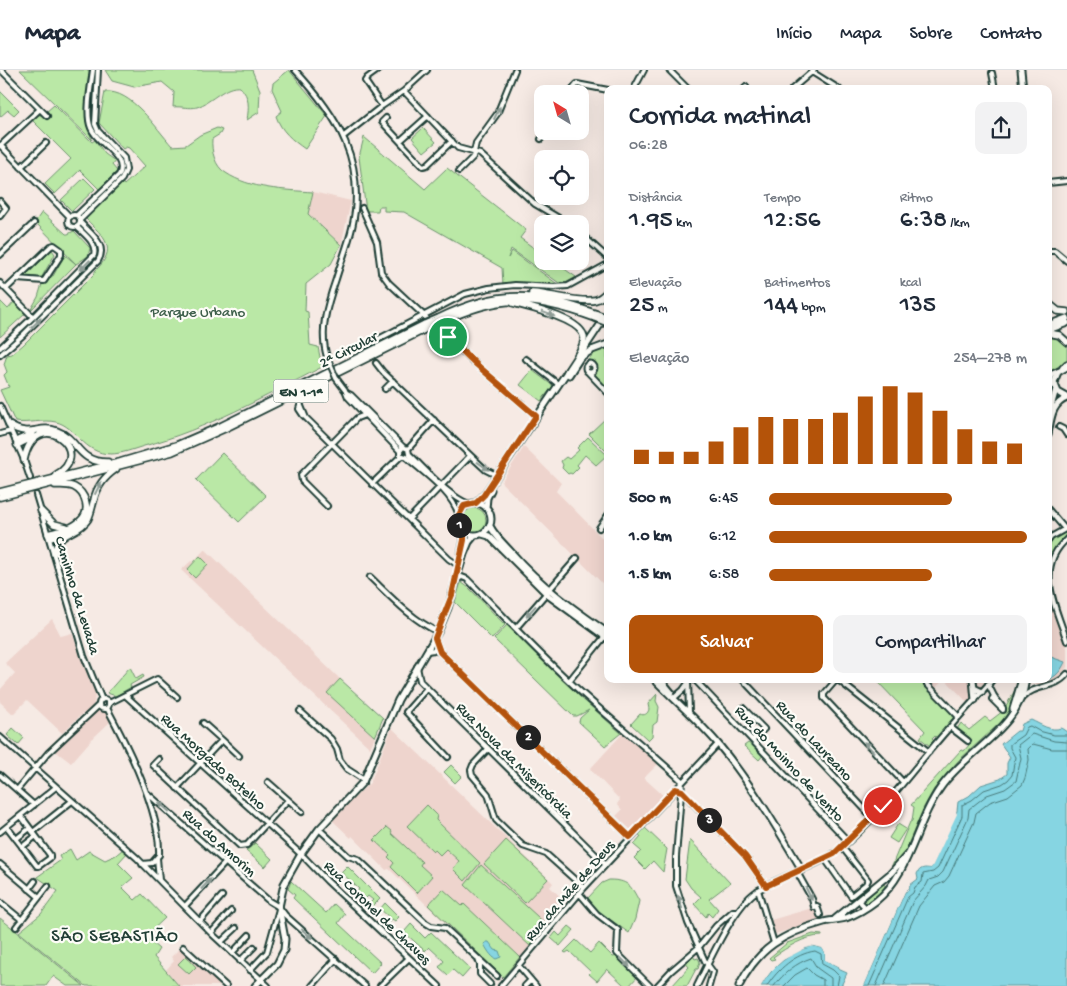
<!DOCTYPE html>
<html lang="pt">
<meta charset="utf-8">
<style>
:root{--surface:#fff;--page:#f2f2f3;--text:#1f2937;--muted:#747a83;--line:#e0e1e3;--accent:#b45309}
body{margin:0;font-family:"Gochi Hand",sans-serif;background:var(--page);color:var(--text);height:100vh;display:flex;flex-direction:column;font-size:19px;white-space:nowrap}
*{box-sizing:border-box;margin:0}
p{font-size:16px;color:var(--muted)}
.icon{flex:none;width:28px;height:28px;fill:none;stroke:currentColor;stroke-width:2;stroke-linecap:round;stroke-linejoin:round}
.map{position:relative;flex:1;overflow:hidden}
.sheet{position:absolute;left:604px;top:15px;width:448px;height:598px;display:flex;flex-direction:column;background:var(--surface);border-radius:10px;box-shadow:0 5px 20px #0002}
.sheet>*{flex:none}
.needle{width:32px;rotate:323deg}
.fabs{position:absolute;left:534px;top:15px;display:grid;gap:10px}
.fabs a{display:grid;place-items:center;width:55px;height:55px;border-radius:10px;background:var(--surface);box-shadow:0 5px 20px #0002;font-size:25px}
.pin{position:absolute;display:grid;place-items:center;width:42px;height:42px;color:#fff;margin:-21px;border:2px solid #fff;border-radius:50%;box-shadow:0 1px 5px #0007}
.km{position:absolute;width:25px;height:25px;margin:-12px;border-radius:50%;background:#222;color:#fff;font-size:14px;line-height:25px;text-align:center}
.round{display:grid;place-items:center;flex:none;width:52px;height:52px;border-radius:10px;background:var(--page)}
.headline{display:flex;align-items:center;justify-content:space-between;height:85px;padding:0 25px}
h1{font-size:28px;font-weight:600;line-height:38px}
.metrics{display:grid;grid-template-columns:repeat(3,1fr);gap:8px;height:85px;padding:5px 25px}
.metrics div{display:grid;align-content:center}
.metrics b{font-size:25px;font-weight:600}
.metrics small{font-size:14px;font-weight:400}
.metrics p{font-size:14px}
.chart{height:140px;padding:10px 25px}
.chart p{display:flex;justify-content:space-between}
.chart svg{width:100%;height:90px;margin-top:5px;stroke:var(--accent);stroke-width:6}
.primary-button{display:flex;gap:10px;margin-top:auto;padding:10px 25px}
.primary-button a{flex:1;height:58px;border-radius:10px;background:var(--accent);color:#fff;font-size:20px;font-weight:600;line-height:58px;text-align:center}
.primary-button a+a{background:var(--page);color:var(--text)}
ul{padding:0 25px;list-style:none;font-size:16px}
li{display:grid;grid-template-columns:80px 60px 1fr;align-items:center;height:38px}
li i{height:12px;border-radius:6px;background:var(--accent)}
header{display:flex;align-items:center;gap:30px;box-sizing:border-box;height:70px;padding:0 25px;background:var(--surface);border-bottom:1px solid var(--line)}
header strong{font-size:24px}
nav{display:flex;gap:28px;margin-inline-start:auto;font-size:18px}
.map>svg:first-child{display:block}
.built{fill:#eed4cd}
.green{fill:#bae8a6;stroke:#6c926d}
.water{fill:#86d5e2;stroke:#5d989c}
.pier{fill:#f6eae4}
.lines{fill:none;stroke-linecap:round;stroke-linejoin:round}
.shore{stroke:#487a7a;stroke-width:1}
.minor-tunnel{stroke:#cbc7c1;stroke-width:4;stroke-dasharray:4 2;stroke-linecap:butt}
.minor-casing{stroke:#1f3d34;stroke-width:8}
.major-casing{stroke:#1f3d34;stroke-width:9}
.highway-casing{stroke:#1f3d34;stroke-width:9}
.minor{stroke:#fdfcf7;stroke-width:4}
.major{stroke:#fdfcf7;stroke-width:5}
.highway{stroke:#fdfcf7;stroke-width:5.5}
.minor-bridge-casing{stroke:#1f3d34;stroke-width:8;stroke-linecap:butt}
.highway-bridge-casing{stroke:#1f3d34;stroke-width:9;stroke-linecap:butt}
.minor-bridge{stroke:#fdfcf7;stroke-width:4}
.highway-bridge{stroke:#fdfcf7;stroke-width:5.5}
.oneway{fill:#8e9c96}
.route-casing{stroke:#fff;stroke-width:10}
.route{stroke:#b45309;stroke-width:6}
.labels{text-anchor:middle;stroke-width:4.5;stroke-linejoin:round;paint-order:stroke}
.shield{fill:#fdfcf7;stroke:#62766e;stroke-width:1}
.shield-label{font-size:14px;font-weight:bold;fill:#1f3d34}
.park-label{font-size:15px;fill:#3e5f4b;stroke:#fdfcf7}
.street-label{font-size:15px;fill:#1f3d34;stroke:#fdfcf7}
.quarter-label{font-size:18px;letter-spacing:1px;fill:#1f3d34;stroke:#fdfcf7}
</style>
<header>
<strong>Mapa</strong>
<nav><a>Início</a><a>Mapa</a><a>Sobre</a><a>Contato</a></nav>
</header>
<div class="map">
<svg width="1067" height="916" viewBox="0 0 1067 916">
<rect width="100%" height="100%" fill="#f6eae4"/>
<filter id="ink" filterUnits="userSpaceOnUse"><feTurbulence type="fractalNoise" baseFrequency=".02" numOctaves="2"/><feDisplacementMap in="SourceGraphic" scale="10" xChannelSelector="R" yChannelSelector="G"/><feConvolveMatrix kernelMatrix="1 2 1 2 8 2 1 2 1" color-interpolation-filters="sRGB"/></filter>
<g filter="url(#ink)">
<path class="built" d="M313,122l38,9 -10,44 -33,-31z
M524,377l37,36 -5,8 51,52v45l-106,-106z
M205,479l135,130 -12,14 47,44 -5,11 -189,-178 10,-9 2,1z
M1048,521l19,57v19l-10,13 -12,5 -9,-1 -6,-5h18z
M52,549l9,17 11,-3 23,61 -2,16 -11,4 -20,19 -35,-33 -14,14 -13,-12v-12l15,-17 -10,-10z
M926,609h18l-9,10z
M945,609h45l-22,24z
M98,640l8,1 5,10 -19,18 -21,24 -17,-13z
M392,658l161,155 -3,4 18,17 -64,75 -115,-110 -3,1 -34,-34 -1,2 -20,-19 39,-36z
M624,662l35,31 -15,15 21,19 -32,35 -17,-16 6,-6 -5,-6 3,-4 -30,-31z
M819,836l3,13 -47,15 -4,-14z
M180,878l42,38h-43l-13,-16 8,-9 -3,-4z"/>
<path class="green" d="M20,0h69l-3,51 6,19z
M105,0h147l8,20 -1,22 -12,8c2,-13 3,-23 -7,-33 -15,-2 -28,15 -43,20 -7,2 -16,-1 -24,0l1,-15 -12,-10 -28,5 -22,-6z
M289,0l38,46 -22,33c-13,-9 -24,-18 -29,-33l6,-5 -10,-22 1,-6z
M0,21l19,19 -5,5 -6,-5 -8,7z
M105,22c26,-3 51,36 67,54l14,-1 14,-10 17,-7 5,2 -2,4 -8,5c-1,12 3,28 14,34 24,16 59,17 87,19l-5,22 33,31 -10,19 -25,20 -1,27 3,1 2,33 8,2 4,20c-58,30 -115,62 -178,79 -10,3 -23,8 -33,8 -28,0 -35,-28 -55,-32 -13,-3 -28,2 -41,0l-15,-32 9,-3 -5,-12 3,-3 -3,-8 3,-9 5,-1 11,-9 72,-72v-2c24,-23 9,-34 -9,-52l36,-37 2,3 21,-19 -16,-18 -3,-1 -3,2 -24,-26z
M54,35l38,37 3,-2 10,14 10,7 -3,4 5,6 -18,18 -19,-19 -25,24 -10,-10 26,-25 -39,-39 6,-6 8,4 3,-3 -3,-3z
M423,58l13,14 -12,10 -12,-14z
M364,67l61,52 22,-21 79,62 -6,8 22,16v7h11l23,16 -14,8 -51,-36 -3,9 4,-7 48,35 -57,-1 -1,-17 -98,-56 -20,-1v-5h-5l-1,5h-12l-7,-54z
M84,108l11,11 -23,22 -11,-11z
M42,142l24,22h2l6,-3 16,17 -2,8 -12,8 -41,-42z
M85,160l15,17 -2,12 -54,54 -1,-2 53,-55v-11l-13,-14z
M52,180l3,4 -15,26h-3v-3l-10,-1 -1,2h-4l7,-9 2,2z
M65,185l11,9 -46,47 8,-14 4,-13 8,-9 3,1z
M0,231l8,8 6,-7 12,11 -26,24z
M1048,267c8,1 13,2 19,9v13l-2,3 -17,11z
M604,278h3v43l-24,-25 11,-13z
M532,300l21,16 -12,15 -21,-16z
M607,347v35l-18,-18z
M588,367l19,18 -11,10 -11,-10 -8,10 2,2 -7,7 -2,-1 -2,1 -6,-6 1,-3 -2,-4 5,-4 3,2 10,-9 -2,-2z
M222,383l44,43 -27,26 -43,-42z
M462 450a12 12 0 1 1 24 0a12 12 0 1 1-24 0Z
M1067,461v2l-12,15 -7,17c-2,-16 2,-29 19,-34z
M200,486l8,8 -13,14 -8,-8z
M461,512l8,6 36,37 -13,14 -37,-37z
M507,555l72,71 42,37 -16,13 -26,-24 1,-4 9,-8 -12,6h-4l-79,-77z
M130,597l6,12 7,-4 1,2 -14,8 1,2 -15,9 -9,-3z
M340,609l43,39 -8,19 -48,-44z
M875,609h44l34,35v5l-16,19 -2,-2 -3,3 2,2 -4,5 -10,-8 5,-7z
M1015,620h2l-8,21 -8,11 -43,39 -24,28 -10,18 -21,49 -6,9 -40,33 33,-28 20,-48 2,-1 2,-14 -3,-2 50,-55 3,1 5,-6 -1,-2 2,-5 -13,-9 4,-6 8,7 16,-13 5,4 13,-10z
M657,624l-1,7 3,6 -2,15 -4,3 -1,11 -4,4 -17,-16 9,-10c4,2 8,0 9,-5l-1,-5z
M13,658l11,10 -6,7 -11,-10z
M748,673l3,2 2,-2 11,11 -5,6 -15,-14z
M451,695l11,11 -7,7 -11,-11z
M427,735l10,10 -1,5 44,43 -15,18 -12,-12 6,-8 -13,-12 -6,6 -5,-5 -2,1 -26,-25z
M898,754l8,5 -9,14 -8,-5z
M643,756l24,23 -4,23 -10,-11 -8,8 -11,-11 7,-7 -7,-6 7,-8 -4,-5z
M387,757l5,4 -1,2 31,29 -2,3 12,11 -15,17 -26,-26 3,-4 -6,-6 2,-2 -16,-15z
M506,770l42,39 -23,24 -41,-39z
M690,770l40,43 -21,16 9,10 -6,8 -4,-4 -2,4 -12,-13 7,-7 -10,-9 -6,-9z
M255,773l17,16 -7,8 -19,-16z
M70,779l6,11 13,-9 16,9 11,-5 7,-6 5,3 -10,11 15,15 -11,9 13,13 7,-6 23,24 -20,19 14,12 -5,8 25,29h-93l-67,-54 22,-18 17,-23 -21,-14 24,-17 -2,-4z
M481,795l68,62 -18,20 -66,-62z
M347,796l33,33 -10,10 -3,-3 6,-6 -5,-4 -4,4 -8,-7 3,-4 -18,-17z
M609,810c18,0 22,5 30,21l-4,18 -6,14 -35,-25 -7,-9 15,-16z
M291,811l35,32 8,-9 11,10 -7,9 43,40 -9,10 -79,-75 2,-3 -7,-6z
M883,814l2,1v2l-14,14 -6,2 -2,-1z
M443,819l19,17 2,-2 56,53 -17,20 -75,-72z
M385,833l14,14 -4,4 -3,-2 -5,5 -2,-2 4,-5 -9,-8z
M0,848l84,68h-17l-14,-10 -7,10h-46z
M411,854l14,14 6,-6 39,37 -8,9 -9,-8 -5,5 -9,-8 5,-6 -15,-14 -4,4 -21,-19z
M569,856l5,4 -14,16 -9,-8 5,-6 4,4z
M813,864l9,1v1c-18,0 -34,11 -49,21l2,2 -4,1 -2,-2 18,-15z
M576,870l14,13 9,-10 14,14 5,-1 20,20 -9,10h-4l-18,-17 -10,12 -8,-7 2,-2 -22,-21 -3,2 -2,-1z
M692,884l3,5 3,-1 2,4 -2,7h-2l-9,17h-15l17,-19 -5,-6z
M186,886l10,11 -7,7 -11,-10z"/>
<path class="water" d="M1048,586l17,6c-5,11 -11,18 -25,19l-2,-2h10z
M1031,650c9,4 20,12 30,8l6,4v254h-203l41,-94 4,-2 1,-5 8,-6 -1,-5c3,-7 8,-6 14,-6l26,-57 1,-9 11,-6 12,-11 19,-6 7,-5v-11l3,-6 -9,-13 16,-13h3l2,-7z
M486,872h3l6,8 4,1 2,6 -5,2c-5,-2 -10,-11 -12,-15z
M813,876l9,2 3,4v8l14,7 -1,2 9,4 -6,13h-80c12,-20 29,-34 52,-40z"/>
<path class="pier" d="M954,737l3,7 -24,51 -2,3 -6,-1 -1,-2 7,-1 24,-51z
M906,819l-42,97h-3l42,-95z
M815,875l9,3 3,6v6l6,3v1l-8,-4v-8l-3,-4 -7,-2 -9,2 -23,12 -13,12 -9,14h-1l11,-16 14,-12 14,-9z"/>
<g class="lines">
<path class="shore" d="M767,916c11,-17 28,-32 48,-35l6,3 1,10 11,6 6,6 -2,10
M774,916c10,-13 22,-23 37,-28l6,10 14,10v8
M784,916l11,-11 12,-7 7,7 9,5v6
M869,916l39,-89 5,-4 2,-6 7,-5 1,-8 10,-2 5,-4 24,-52v-11l10,-5 12,-10 18,-6 6,-4 4,-5 3,-18 -5,-9v-4l13,-9 4,-8 3,-1 9,5 15,4h13
M876,916l37,-85 13,-15 3,-6 9,-3 5,-5 25,-54 1,-9 18,-14 18,-6 11,-8 5,-23 -3,-13 14,-11 22,7 13,1
M884,916l35,-80 16,-20 9,-4 5,-6 25,-54 2,-9 14,-11 18,-6 14,-11 3,-7 4,-18 -1,-11 5,-5 19,5h15"/>
<path class="minor-tunnel" d="M497,906l5,5"/>
<g class="minor-casing">
<path id="minor" d="M1,0l46,46
M295,0c43,46 72,93 57,158 -4,17 -11,34 -16,51 -9,26 -17,52 -9,78
M378,0l-11,8 -2,3 17,25
M669,0l19,19
M812,2l27,17
M992,3l3,16
M634,19l10,-19
M744,19l2,-2
M792,19l22,-19
M404,21l54,57 22,6 55,50 34,20
M569,24l8,-10 31,6
M386,48l-4,4 41,44 4,-1 25,-24
M344,66l38,-30 22,-15 23,-21
M541,69l5,-8
M400,71l28,-25
M0,75l70,72
M0,76l40,-37
M21,97l25,-24
M459,101l14,-14 3,-14 21,-29 18,-44
M1048,113l19,-2
M0,131l6,7 -6,8
M362,138l15,34 4,30 8,11 88,82 59,51
M68 151a6 6 0 1 1 12 0a6 6 0 1 1-12 0Z
M77,145l42,-40c10,-18 -22,-31 -28,-47 -6,-14 0,-43 2,-58
M81,149l41,-40 4,-9 -2,-12 -26,-27 -3,-7 3,-54
M580,163l28,25
M1048,181h7l12,10
M0,185l34,-32
M0,213l33,34
M6,219l45,-43 3,-1 7,5v5l-17,26 -27,-2
M365,276l100,-52 24,-6 26,-3 39,2 14,-1 40,-22
M0,278l33,-31 61,-62c3,-12 -9,-20 -17,-28
M0,285l22,-19 76,-75c10,-16 -7,-27 -17,-38
M526,289l32,25
M376,293l7,9 89,85 14,13 10,5
M585.5 298a4.5 4.5 0 1 1 9 0a4.5 4.5 0 1 1-9 0Z
M588,302l20,21
M385,319l8,-8
M346,322l2,5 52,54
M347,323l4,2 52,52 5,2 1,5c17,16 39,42 60,50
M303,327l-4,12 4,6 146,144 9,6
M0,336l24,54 6,18
M301,336l5,12
M1059,357l4,2 4,6
M0,364l11,-3
M403,377l-3,4v4l6,2c18,16 45,34 53,58
M408,379l26,-29
M372,414l29,-28
M36,425l48,161 18,44
M327,436l-25,-25 -1,-6 56,-57 8,-3
M1048,439l17,20
M409,449l61,-63
M599,458l9,-13
M1067,469c-33,28 -11,69 0,102
M1048,471l3,-4 16,-9
M370,507c21,20 41,42 68,55
M456,509l6,-2 5,2c34,34 67,70 103,103 36,34 76,65 112,99
M516,558l61,-70
M435,568l5,14 190,185
M427,581l7,-1 6,2
M417,597l3,14 7,7 178,176
M688,609l1,34
M694,609l154,162
M742,609l130,138
M837,609l-13,15v4l79,84
M837,609l92,73
M569,611l36,-45
M927,614l32,33
M988,614l6,12 9,12v2l-11,-11 2,-3
M427,618l-21,24 42,45
M125,625l32,-16 20,18
M674,628l9,-8 5,-7
M1022,628c13,-14 34,-9 45,-24
M99 634a5 5 0 1 1 10 0a5 5 0 1 1-10 0Z
M109,633l16,-8 179,162 23,24 112,105
M107,638c20,37 54,105 52,147l-7,8 -10,1
M743,638l21,21 -11,11
M300,641l31,28 6,10 3,11 7,9 17,11
M950,657l18,14
M0,667l137,121 74,75 57,53
M222,670l17,16
M488,679l-15,16 -2,5 1,5 16,19 8,26 27,26 23,8 38,34
M159,689l-6,6 87,81 7,-1 41,-45
M0,705l34,30
M682,711l-6,76v29l12,37 17,38 8,11 -4,14
M268,712l34,30
M177,718l45,-48 -19,-17
M17,720l31,-37 51,-48
M681,721l64,65 21,30
M147,723l122,108 10,6
M7,757l30,39h2l11,-8v-3l-29,-39
M319,759l29,27 10,3 68,64 5,3 14,2 52,48
M0,762l56,-45
M33,762l39,-31
M16,769l14,-11
M22,777l14,-11
M157,788l2,22
M825,789l26,37 15,-12 2,-4 -26,-33
M0,794l39,33
M797,802l15,27 2,8 3,-1 3,9
M29,819l6,-8
M758,820l16,53
M579,823l18,21 21,16 -1,23 33,33
M860,830l1,3 5,5
M0,832l22,18
M185,836l41,-44
M279,837l6,8 80,71
M200,851l22,-25
M16,857l32,-41
M211,863l20,-22
M221,872l15,-14
M183,877l43,39
M232,883l17,-18
M478,889l2,6v9l10,10
M240,891l14,-14
M519,896l17,20
M250,900l17,-18 12,-43
M312,916l24,-27
M380,916l29,-28
M501,916l83,-98 134,-144
M525,916l6,-6
M657,916l14,-15 28,-24 17,-21 17,-15h4
M697,916c13,-26 37,-80 60,-95 26,-17 60,-23 84,-43 42,-35 73,-81 109,-121 14,-16 29,-32 43,-48"/>
</g>
<g class="major-casing">
<path id="major" d="M1021,0l2,19
M582,282l26,-39
M1067,297l-9,5 -4,10 4,10 9,5
M569,305l13,-20
M1048,347l8,-28
M1048,364c3,-14 3,-30 19,-36
M459 449a16 16 0 1 1 32 0a16 16 0 1 1-32 0Z
M476,433l8,-8 85,-126
M486,438l1,-10 4,-8
M490,456c5,10 14,18 22,27 29,33 60,55 96,80
M482,464l7,2 60,60 59,43
M461,484l3,-14v-8
M654,609c21,22 45,42 65,66 32,39 57,81 83,125
M660,609l11,13
M973,609l2,21
M974,618l8,4
M1013,639l9,-30
M835,849l56,-46 16,-18
M255,916l22,-22 7,-14 1,-11 -6,-32 5,-23 17,-30 18,-25 44,-47 35,-82 40,-68 10,-24 16,-54 5,-12 5,-6
M739,916c19,-38 45,-53 85,-64 7,-2 15,-2 22,-4 11,-4 21,-10 30,-17 35,-28 39,-78 65,-114 27,-38 79,-58 85,-108"/>
</g>
<g class="highway-casing">
<path id="highway" d="M532,223c18,1 47,10 63,7 5,-1 9,-5 13,-9
M513,233c15,4 70,16 71,35 0,11 -12,25 -17,34
M1048,233l10,8 9,1
M439,248c61,-30 96,-26 158,-4
M442,252c57,-28 94,-26 153,-4
M1048,255l19,-7
M1048,260l19,-7
M1048,263l11,2 8,7
M581,287l11,-7 16,-6
M1063,298l4,-4
M1048,306l10,-4
M1048,312l7,4
M9,355c22,14 29,-1 48,6 22,8 20,32 51,31
M16,371l16,-7
M17,375l14,-7
M24,390c12,-57 73,-8 32,15
M0,422l120,-30 57,-17 44,-19 204,-102
M0,427l172,-45 52,-23 204,-101
M41,441l13,13 12,3
M48,464c11,-3 25,-5 33,-14 10,-9 5,-27 -7,-33 -6,-3 -13,-2 -19,-2
M50,468l14,-4
M54,484c6,-26 23,-18 34,-35 3,-6 4,-13 6,-19 3,-14 10,-23 22,-31"/>
</g>
<use href="#minor" class="minor"/>
<use href="#major" class="major"/>
<use href="#highway" class="highway"/>
<g class="minor-bridge-casing">
<path id="minor-bridge" d="M327,287l9,21 9,12"/>
</g>
<g class="highway-bridge-casing">
<path id="highway-bridge" d="M597,244l11,4
M595,248l13,5
M425,254l14,-6
M428,258l14,-6"/>
</g>
<use href="#minor-bridge" class="minor-bridge"/>
<use href="#highway-bridge" class="highway-bridge"/>
</g>
<defs><path id="oneway-solid" d="M-6-.8H1V-3.2L6.5 0L1 3.2V.8H-6Z" transform="scale(1.25)"/></defs>
<g class="oneway">
<use href="#oneway-solid" transform="translate(497 43) rotate(-64)"/>
<use href="#oneway-solid" transform="translate(85 195) rotate(135)"/>
<use href="#oneway-solid" transform="translate(548 244) rotate(20)"/>
<use href="#oneway-solid" transform="translate(36 253) rotate(-45)"/>
<use href="#oneway-solid" transform="translate(483 396) rotate(36)"/>
<use href="#oneway-solid" transform="translate(98 418) rotate(-64)"/>
<use href="#oneway-solid" transform="translate(531 541) rotate(132)"/>
<use href="#oneway-solid" transform="translate(869 677) rotate(-133)"/>
<use href="#oneway-solid" transform="translate(164 737) rotate(-139)"/>
<use href="#oneway-solid" transform="translate(206 814) rotate(-47)"/>
<use href="#oneway-solid" transform="translate(809 824) rotate(63)"/>
<use href="#oneway-solid" transform="translate(680 832) rotate(-108)"/>
<use href="#oneway-solid" transform="translate(307 864) rotate(41)"/>
<use href="#oneway-solid" transform="translate(625 892) rotate(45)"/>
</g>
</g>
<g class="lines" filter="url(#ink)">
<g class="route-casing">
<path id="route" d="M448,267l29,28 59,51 -52,79 -8,8 -12,3 -5,9 -1,7 6,10v8l-12,55 -17,43 5,14 190,185 45,-48 7,2 63,65 21,30 68,-32 49,-48"/>
</g>
<use href="#route" class="route"/>
</g>
<g class="labels">
<rect class="shield" x="273.5" y="309.5" width="55" height="23" rx="4"/>
<g class="shield-label">
<text x="301" y="326">EN 1-1ª</text>
</g>
<g class="park-label">
<text x="198" y="246">Parque Urbano</text>
</g>
<g class="street-label">
<text transform="translate(348 279) rotate(-27)" y="5">2ª Circular</text>
<text transform="translate(78 525) rotate(73)" y="5">Caminho da Levada</text>
<text transform="translate(815 670) rotate(47)" y="5">Rua do Laureano</text>
<text transform="translate(515 690) rotate(45)" y="5">Rua Nova da Misericórdia</text>
<text transform="translate(214 691) rotate(42)" y="5">Rua Morgado Botelho</text>
<text transform="translate(790 693) rotate(47)" y="5">Rua do Moinho de Vento</text>
<text transform="translate(220 772) rotate(42)" y="5">Rua do Amorim</text>
<text transform="translate(569 820) rotate(-49)" y="5">Rua da Mãe de Deus</text>
<text transform="translate(378 842) rotate(44)" y="5">Rua Coronel de Chaves</text>
</g>
<g class="quarter-label">
<text x="115" y="871">SÃO SEBASTIÃO</text>
</g>
</g>
</svg>
<div class="fabs">
<a><svg class="needle" viewBox="-14 -14 28 28"><path d="M0-13l5 13h-10z" fill="#e53935"/><path d="M0 13l5-13h-10z" fill="#747a83"/></svg></a>
<a><svg class="icon" aria-label="locate" viewBox="0 0 24 24"><circle cx="12" cy="12" r="6"/><path d="M12 2v4M12 18v4M2 12h4M18 12h4"/></svg></a>
<a><svg class="icon" aria-label="layers" viewBox="0 0 24 24"><path d="M12 4l9 5-9 5-9-5zM3 14l9 5 9-5"/></svg></a>
</div>
<div class="pin" style="left:448px;top:267px;background:#1e9e55"><svg class="icon" aria-label="arrive" viewBox="0 0 24 24"><path d="M6 21V4h12l-3 4 3 4H6"/></svg></div>
<div class="pin" style="left:883px;top:736px;background:#d93025"><svg class="icon" aria-label="check" viewBox="0 0 24 24"><path d="M5 12l5 5 9-10"/></svg></div>
<b class="km" style="left:459px;top:455px">1</b>
<b class="km" style="left:528px;top:667px">2</b>
<b class="km" style="left:709px;top:750px">3</b>
<section class="sheet">
<div class="headline"><div><h1>Corrida matinal</h1><p>06:28</p></div><a class="round"><svg class="icon" aria-label="share" viewBox="0 0 24 24"><path d="M12 15V3M7 8l5-5 5 5M5 13v7h14v-7"/></svg></a></div>
<div class="metrics">
<div><p>Distância</p><b>1.95<small> km</small></b></div>
<div><p>Tempo</p><b>12:56</b></div>
<div><p>Ritmo</p><b>6:38<small> /km</small></b></div>
</div>
<div class="metrics">
<div><p>Elevação</p><b>25<small> m</small></b></div>
<div><p>Batimentos</p><b>144<small> bpm</small></b></div>
<div><p>kcal</p><b>135</b></div>
</div>
<div class="chart"><p><span>Elevação</span>254–278 m</p>
<svg viewBox="0 0 160 44" preserveAspectRatio="none"><path d="M5 44V37M15 44V38M25 44V38M35 44V33M45 44V26M55 44V21M65 44V22M75 44V22M85 44V19M95 44V11M105 44V6M115 44V9M125 44V18M135 44V27M145 44V33M155 44V34"/></svg>
</div>
<ul>
<li><b>500 m</b>6:45<i style="width:71%"></i></li>
<li><b>1.0 km</b>6:12<i style="width:100%"></i></li>
<li><b>1.5 km</b>6:58<i style="width:63%"></i></li>
</ul>
<div class="primary-button"><a>Salvar</a><a>Compartilhar</a></div>
</section>
</div>
